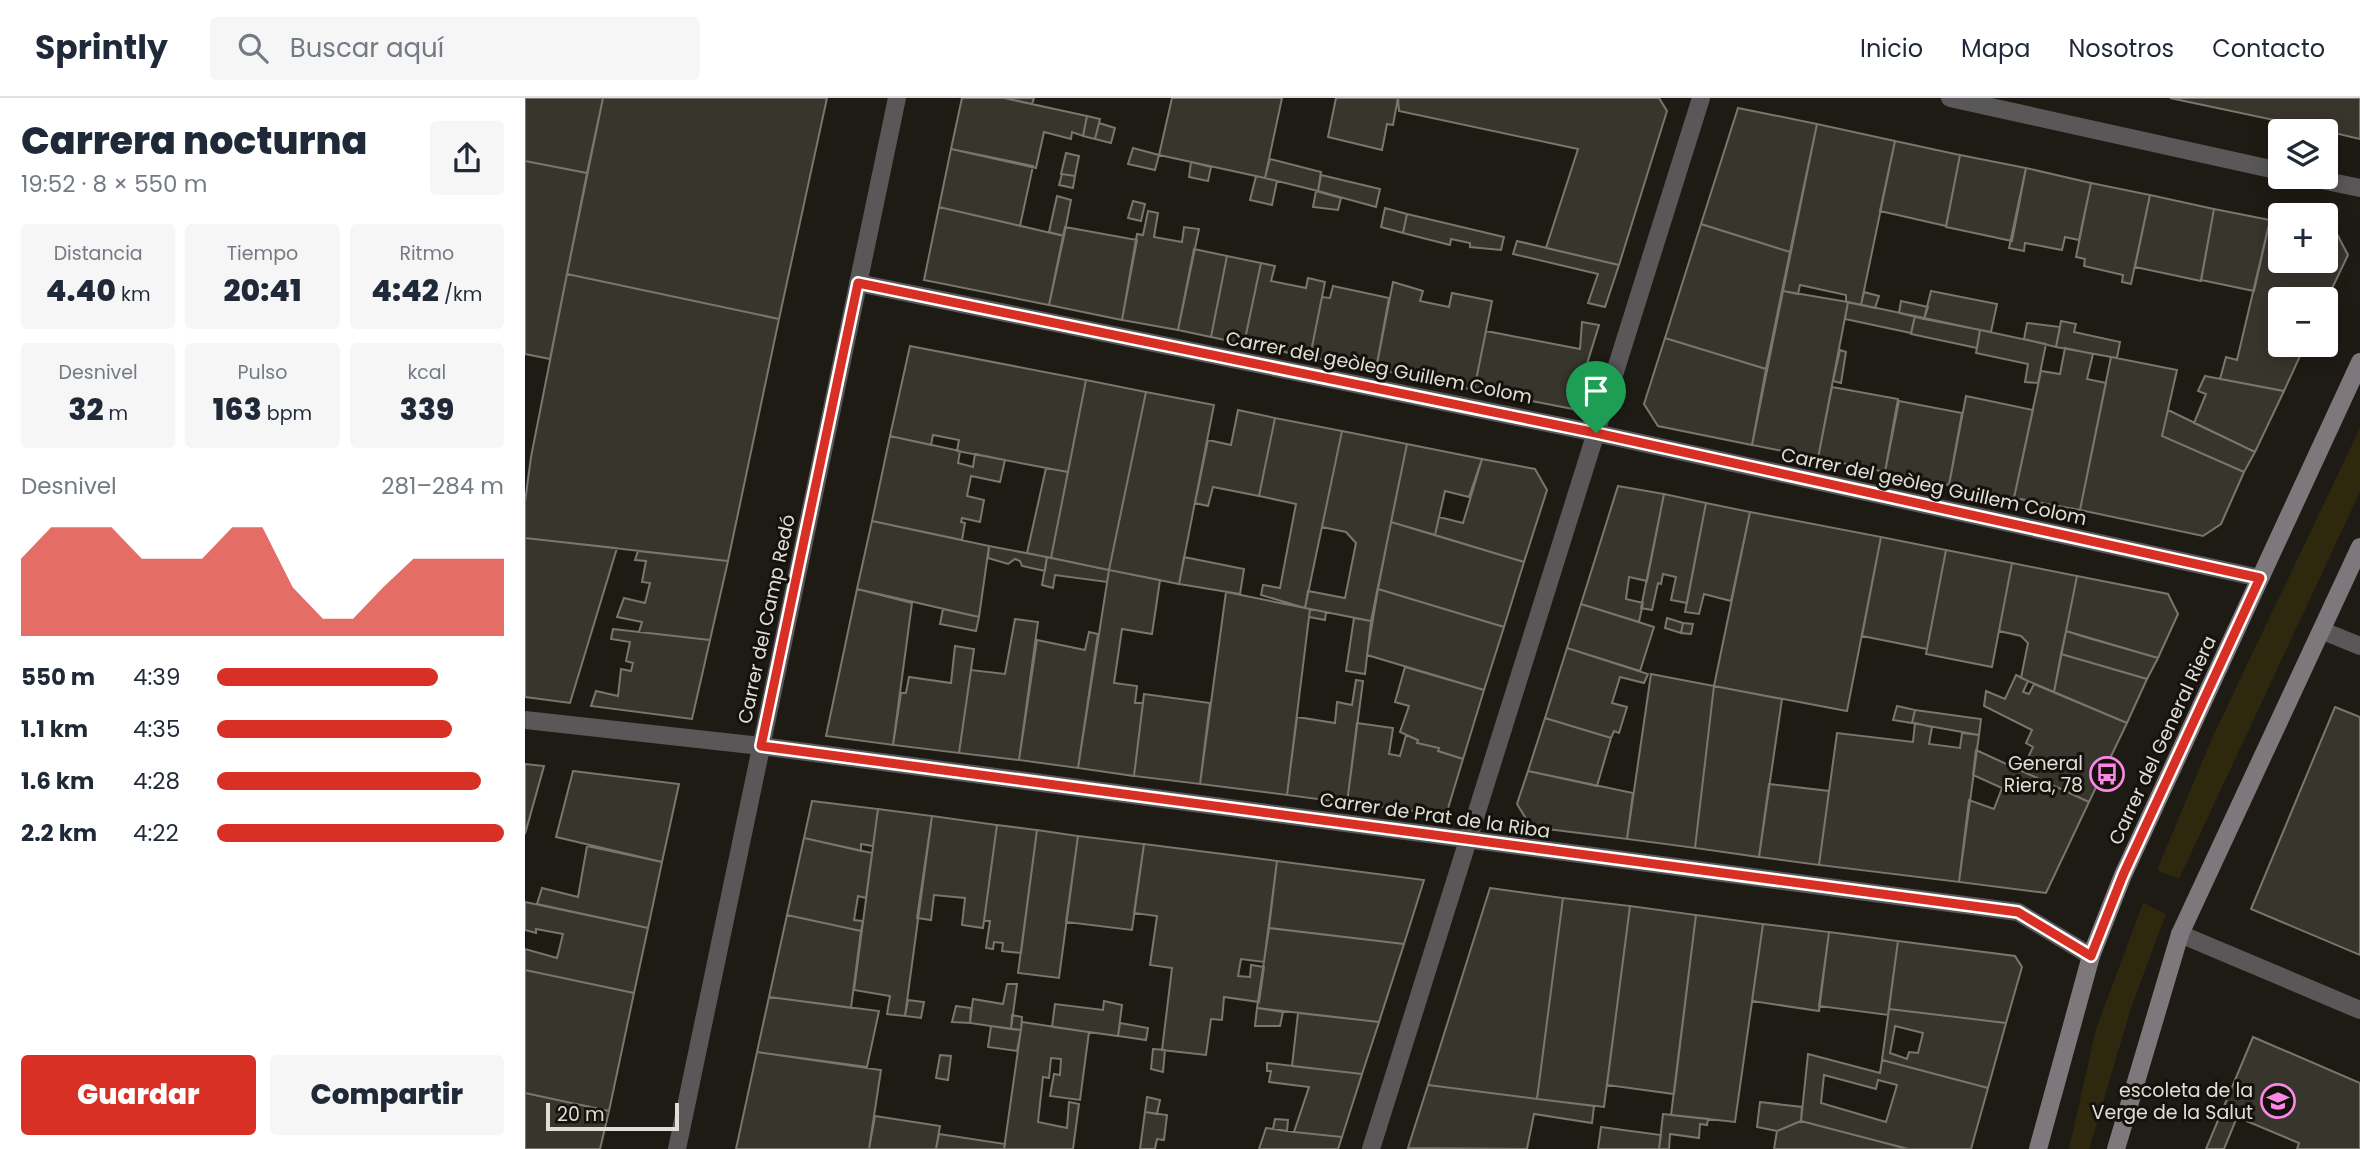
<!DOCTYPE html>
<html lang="es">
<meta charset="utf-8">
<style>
:root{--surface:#fff;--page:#f6f6f7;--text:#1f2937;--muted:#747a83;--line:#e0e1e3;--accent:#d93025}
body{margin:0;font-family:Poppins,sans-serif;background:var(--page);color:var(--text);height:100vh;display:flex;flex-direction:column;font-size:26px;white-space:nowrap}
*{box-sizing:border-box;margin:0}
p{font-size:23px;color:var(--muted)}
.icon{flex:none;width:38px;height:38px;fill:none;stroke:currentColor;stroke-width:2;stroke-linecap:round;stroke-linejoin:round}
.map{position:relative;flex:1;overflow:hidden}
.sheet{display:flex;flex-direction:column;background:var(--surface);width:525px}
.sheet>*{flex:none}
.buttons{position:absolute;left:1743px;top:21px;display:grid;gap:14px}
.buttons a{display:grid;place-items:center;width:70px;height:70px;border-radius:7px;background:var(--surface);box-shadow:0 4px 18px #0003;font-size:35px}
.scale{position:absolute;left:21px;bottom:18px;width:133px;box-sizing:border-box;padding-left:7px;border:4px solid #e0ded9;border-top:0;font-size:19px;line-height:24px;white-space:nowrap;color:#e0ded9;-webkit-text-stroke:5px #14120b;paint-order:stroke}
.pin{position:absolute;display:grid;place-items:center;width:60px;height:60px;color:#fff;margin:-72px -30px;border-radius:50% 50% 50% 0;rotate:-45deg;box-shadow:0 0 7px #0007}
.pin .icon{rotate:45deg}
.round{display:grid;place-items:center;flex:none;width:74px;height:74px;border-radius:7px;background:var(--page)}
.head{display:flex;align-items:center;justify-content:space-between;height:119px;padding:0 21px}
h1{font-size:38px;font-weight:800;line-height:52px}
.figures{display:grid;grid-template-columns:repeat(3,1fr);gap:10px;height:119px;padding:7px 21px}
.figures div{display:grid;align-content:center;border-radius:7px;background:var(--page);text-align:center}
.figures b{font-size:30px;font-weight:800}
.figures small{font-size:19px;font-weight:400}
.figures p{font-size:19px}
.chart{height:196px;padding:14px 21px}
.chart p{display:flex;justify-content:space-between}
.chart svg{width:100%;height:126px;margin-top:7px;fill:var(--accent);opacity:.7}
.action{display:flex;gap:14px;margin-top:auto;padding:14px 21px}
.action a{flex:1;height:80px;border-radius:7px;background:var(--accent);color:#fff;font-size:28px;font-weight:800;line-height:80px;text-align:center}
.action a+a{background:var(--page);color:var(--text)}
ul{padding:0 21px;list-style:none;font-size:23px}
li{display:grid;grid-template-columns:112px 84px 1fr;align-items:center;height:52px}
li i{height:18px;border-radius:9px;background:var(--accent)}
header{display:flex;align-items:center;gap:42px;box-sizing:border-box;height:98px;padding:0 35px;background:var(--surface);border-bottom:2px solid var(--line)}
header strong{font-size:33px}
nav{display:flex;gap:38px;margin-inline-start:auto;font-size:24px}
.search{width:490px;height:63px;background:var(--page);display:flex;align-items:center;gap:18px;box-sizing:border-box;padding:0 24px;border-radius:7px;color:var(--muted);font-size:26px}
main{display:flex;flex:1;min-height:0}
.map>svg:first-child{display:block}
.green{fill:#2e280f}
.building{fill:#37352c;stroke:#79776d;stroke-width:2;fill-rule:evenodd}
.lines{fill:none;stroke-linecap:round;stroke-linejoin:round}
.minor{stroke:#5a5759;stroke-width:18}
.tertiary{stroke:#5a5759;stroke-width:18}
.secondary{stroke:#7e787d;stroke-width:18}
.route-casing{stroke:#fff;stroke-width:14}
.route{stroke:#d93025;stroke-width:9}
.labels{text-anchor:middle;stroke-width:6;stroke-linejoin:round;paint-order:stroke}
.street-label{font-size:19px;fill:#e0ded9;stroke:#14120b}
.poi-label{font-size:19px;fill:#e0ded9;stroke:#14120b;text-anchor:end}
</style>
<header>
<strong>Sprintly</strong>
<div class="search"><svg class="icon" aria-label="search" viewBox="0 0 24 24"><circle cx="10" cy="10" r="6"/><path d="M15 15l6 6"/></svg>Buscar aquí</div>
<nav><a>Inicio</a><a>Mapa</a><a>Nosotros</a><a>Contacto</a></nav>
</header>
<main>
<section class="sheet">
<div class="head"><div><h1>Carrera nocturna</h1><p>19:52 · 8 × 550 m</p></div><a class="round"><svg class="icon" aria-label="share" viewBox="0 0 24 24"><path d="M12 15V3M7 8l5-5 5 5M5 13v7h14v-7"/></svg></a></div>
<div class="figures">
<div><p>Distancia</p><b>4.40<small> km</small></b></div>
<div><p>Tiempo</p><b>20:41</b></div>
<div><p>Ritmo</p><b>4:42<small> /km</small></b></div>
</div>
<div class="figures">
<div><p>Desnivel</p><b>32<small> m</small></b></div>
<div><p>Pulso</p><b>163<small> bpm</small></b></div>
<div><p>kcal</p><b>339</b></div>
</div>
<div class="chart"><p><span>Desnivel</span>281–284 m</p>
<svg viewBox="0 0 160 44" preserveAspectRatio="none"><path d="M0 44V17L10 6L20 6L30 6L40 17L50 17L60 17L70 6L80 6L90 27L100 38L110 38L120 27L130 17L140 17L150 17L160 17V44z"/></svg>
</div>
<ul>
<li><b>550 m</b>4:39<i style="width:77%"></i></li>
<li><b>1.1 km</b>4:35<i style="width:82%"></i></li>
<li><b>1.6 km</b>4:28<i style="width:92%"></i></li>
<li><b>2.2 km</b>4:22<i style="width:100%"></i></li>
</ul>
<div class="action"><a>Guardar</a><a>Compartir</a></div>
</section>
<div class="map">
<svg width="1835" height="1051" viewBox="0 0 1835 1051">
<rect width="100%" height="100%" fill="#1d1b14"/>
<path class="green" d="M1835,330v64l-181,387 -22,-9 56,-134z
M1618,805l23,11 -35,94 -42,141h-20l27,-120z"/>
<path class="building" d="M0,0h78l-16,75 -62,-12z
M78,0h224l-48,221 -212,-45z
M437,0h42l83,18 -4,20 -11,-4 -1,7 -27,-7 -8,36 -85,-19z
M479,0h30l-2,6z
M647,0h110l-17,80 -106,-23z
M811,0h62l-5,27 -6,-1 -5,26 -54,-13z
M873,0h261l8,13 -48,154 -73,-17 32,-99 -179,-38z
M1645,0h190v41l-34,-8z
M1213,10l79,16 -27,128 -89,-28z
M562,18l13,3 -5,20 -12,-3z
M574,25l16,5 -4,15 -16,-4z
M1292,26l78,17 -34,164 -15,-3v-7l-46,-10 -2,9 -15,-3z
M1370,43l65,14 -14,71 -66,-15z
M608,50l26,7 -4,15 -27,-6z
M426,51l82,17 -13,60 -81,-19z
M541,55l13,3 -4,20 -14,-2z
M1435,57l66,13 -14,73 -66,-14z
M745,61l51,13 -3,19 -53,-13z
M0,63l62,12 -37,186 -25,-5z
M666,64l20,5 -3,14 -19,-4z
M1501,70l65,15 -12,57 -14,-3 -3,13 -37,-7 -1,8 -15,-3z
M537,76l13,2 -2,12 -14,-3z
M796,77l59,14 -4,18 -58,-16z
M731,78l21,5 -5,24 -22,-5z
M1566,85l59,12 -19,89 -9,-2 1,-7 -39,-9 1,-7 -9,-2z
M791,93l25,7 -3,12 -25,-3z
M1625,97l64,14 -13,72 -66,-14z
M532,98l14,4 -7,36 -15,-4z
M608,103l12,3 -4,17 -13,-3z
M414,109l125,29 -15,69 -125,-25z
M860,110l22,6 -4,19 -22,-6z
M1689,111l56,11 -16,71 -53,-11z
M623,113l10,2 -4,24 28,5 2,-15 15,2 -21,101 -56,-10 15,-86 6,1z
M882,116l97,23 -3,13 -31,-3v-4l-19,-4 -1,6 -47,-12z
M1745,122l10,3v38h46v-29l11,2 11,21 -22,46 -46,-2v46h25l-21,46 -64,-12 6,-22 11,3z
M1176,126l89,28 -24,117 -101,-31z
M540,129l72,13 -15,80 -73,-15z
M992,143l102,24 -14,42 -17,-4 10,-29 -85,-20z
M669,151l33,7 -16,81 -33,-7z
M702,158l34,7 -17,81 -33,-7z
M736,165l14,3 -4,15 35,7 2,-10 17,4 -15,75 -66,-13z
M42,176l212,45 -51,242 -203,-23v-36l6,-45z
M868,184l30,9 -3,10 29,6 3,-14 40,8 -18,89 -98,-21z
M808,188l56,12 -13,71 -66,-12 12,-60 8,1z
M1258,193l65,11 -30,156 -66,-13z
M1406,193l66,13 -6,28 -67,-13z
M1339,194l15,4 -4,12 -14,-3z
M1376,203l27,6 -4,12 -25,-6z
M1323,204l67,14 -4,17 -66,-14z
M1390,218l65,14 -3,18 -66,-14z
M1536,223l15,3 -2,8 46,10 -3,16 -61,-11z
M1057,224l17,3 -26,84 -99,-19 12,-59 94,18z
M1502,225l33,4 -4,20 -32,-8z
M1455,232l66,14 -8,39 -13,-1 3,-18 -52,-11z
M1140,240l101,31 -14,76 -94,-19 -14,-22z
M385,248l176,34 -18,92 -111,-21 2,-11 -26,-5 -2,10 -41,-9z
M1540,250l28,6 -6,25 19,4 -26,127 -66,-12 27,-127 19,3z
M1315,252l6,2 -5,31 -8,-2z
M1586,259l66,13 -15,66 82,36 -23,52 -18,12 -123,-26z
M1680,278l79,15 -29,61 -61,-29 12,-29 -8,-3z
M561,282l60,12 -37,178 -58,-12z
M1307,289l66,12 -13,73 -67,-14z
M621,294l68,13 -35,179 -70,-14z
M1441,298l67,14 -19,88 -65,-13z
M1374,303l63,12 -13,72 -64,-13z
M713,312l37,8 -16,78 -46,-9 -5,19 -13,-3 13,-63 23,5z
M1643,312l87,42 -11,20 -82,-36z
M750,320l67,13 -37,177 -44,-13 2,-10 17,3 16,-84 -37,-8z
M817,333l65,13 -36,177 -66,-13 3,-17 37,7 11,-55 -10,-11 -24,-5z
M365,338l70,15 -2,12 15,4 2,-13 30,6 -5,22 -29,-6 -4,20 17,4 -4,22 -18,-4 -1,4 4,1 -3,17 -90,-19z
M882,346l75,15 -13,38 -24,-6 -10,44 -44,-13z
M957,361l53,10 12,21 -23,72 -89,-27 4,-18 24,6z
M521,370l22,4 -17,86 -24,-5z
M1093,388l46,8 -17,87 -18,-4 -3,22 17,4 -4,19 -58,-18z
M1139,396l42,9 -19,100 -16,-3 5,-23 -13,-3 -2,10 -3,-1 -6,27 -11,-2z
M1181,405l44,9 -19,89 -27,-7 -5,20 -14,-2z
M1225,414l131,25 -34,174 -133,-25z
M347,423l117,25 -10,71 -122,-28z
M866,424l133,40 -20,65 -126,-38z
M1356,439l65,13 -19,99 -65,-13z
M0,440l92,10 -47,155 -45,-6z
M464,448l58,11 -2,14 -23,-5 -2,-5 -5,-2 -7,5 -20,-6z
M1421,452l66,13 -20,104 -66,-13z
M113,453l90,10 -18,79 -71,-8 3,-10 -25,-5 7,-19 21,5 5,-20 -8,-1 4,-21 -11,-1z
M522,459l62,13 -2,12 -52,-7 -2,13 -11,-3z
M659,459l60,12 -4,25 -61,-10z
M1487,465l65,13 -23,116 -33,-14 7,-35 -7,-7 -22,-5z
M584,472l51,10 -8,54 -30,-5 -8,54 23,3 -2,17h8l-9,73 -56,-8z
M1552,478l91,18 10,20 -20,44 -92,-27z
M332,491l55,14 -19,142 -67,-9z
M853,491l126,38 -20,63 -117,-35z
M701,494l84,17 -23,186 -87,-11z
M1056,506l73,23 -14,44 -73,-23z
M418,511l36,8 -3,14 -36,-7z
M785,511l16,3 -1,8 -16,-3z
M829,520l17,3 -6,53 -19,-3z
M1142,520l16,5 -2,10 -16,-5z
M490,521l23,3 -19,138 -60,-7 12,-83 34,4z
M1158,525l10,1 -2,10 -10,-1z
M88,531l97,11 -18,79 -101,-13 5,-15 22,5 3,-27 10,2 2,-8 -7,-2 4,-19 -19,-3z
M1541,533l19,6 73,21 -11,21 -86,-25z
M564,534l9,2 -20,134 -59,-8 18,-120 48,10z
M430,548l19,3 -15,104 -66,-8 8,-52h5l3,-16 42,6z
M1042,550l81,26 -4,9 -24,-6 -8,26 15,4 -8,26 -5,-2 -3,7 -66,-20z
M1536,556l86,25 -20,44 -73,-31z
M880,569l79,23 -21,69 -25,-8 1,-3 -22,-5 1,-3 -18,-8 9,-26 -14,-4z
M1126,576l63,12 -19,162 -68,-9z
M1491,577l12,6 -5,11 6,2 5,-10 93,39 -38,79 -67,-31 11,-24 -7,-4 6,-13 -48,-24 2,-15 19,8z
M831,582l7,1 -16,122 -60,-8 10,-78 38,6 2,-21 15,3z
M1189,588l68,13 -23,158 -64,-9z
M619,596l66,9 -10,81 -66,-8z
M1372,608l18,4 -3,13 -19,-3z
M1810,609l25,10v238l-109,-46z
M1390,612l66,9 -2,16 -67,-12z
M1020,620l66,20 -14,48 -69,-15z
M832,625l36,5 -4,26 11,2 6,-21 12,5 -1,3 22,5 -1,3 25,8 -17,56 -99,-12z
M1390,625l17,4 -3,17 31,4 2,-15 17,2 -20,147 -140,-17 18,-132 76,9z
M1451,652l113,52 -43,91 -87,-11 10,-82 25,9 8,-21 -29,-13z
M0,666l19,2 -19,68z
M48,673l106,13 -17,78 -106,-25z
M1003,673l105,22 -6,46 -96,-12 -14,-23z
M1244,686l60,7 -10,74 -60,-8z
M287,703l66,8 -5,37 -12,-2v7l-57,-13z
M353,711l54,7 -27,200 -18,-2 3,-18 -36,-6z
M407,718l65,9 -14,103 -21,-3 3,-27 -31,-3 -3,25 -14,-2z
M472,727l40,5 -16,123 -19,-2 1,-8 -9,-1 -1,7 -7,-1 4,-27h-6z
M512,732l41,6 -19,142 -41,-5z
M553,738l66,8 -12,86 -66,-8z
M279,740l68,15 -6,45 -8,-2 -4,24 9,1 -2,10 -74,-16z
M619,746l133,17 -13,101 -23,-3 -3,17 12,1 1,-12 13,2 -5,35 -35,-5 -2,23 -11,-1 -5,36 -44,-5 10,-82 -22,-3 7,-49 -23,-3z
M62,748l75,16 -14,66 -111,-24 5,-16 36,9z
M752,763l147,19 -20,64 -135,-16z
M965,790l73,10 -26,201 -109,-14z
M1038,800l67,8 -26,201 -67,-8z
M0,804l123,26 -14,65 -109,-23v-21l32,9 6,-24 -27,-5v4l-11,-3z
M1105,808l66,9 -22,179 -67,-9z
M262,817l74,16 -10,77 -82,-11z
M1171,817l67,9 -28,198 -64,-7z
M1238,826l66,8 -10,79 -67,-10z
M744,830l135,16 -25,78 -122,-14z
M1304,834l69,9 -10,74 -69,-9z
M1373,843l117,15 7,11 -16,56 -117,-14z
M0,872l109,23 -25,118 -84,-18z
M482,886h10l-6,45 -41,-6 3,-24 30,5z
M244,899l110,14 -12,56 -110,-15z
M383,902l16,2 -3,16 -16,-2z
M579,903l18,4 -4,31 -66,-9 3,-23 48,6z
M431,908l15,2 -1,15 -18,-1z
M732,910l26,4 -3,14h-25z
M1364,911l117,14 -18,65 -106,-28zM1370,928l28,7 -5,20 -9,-1 -2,7 -17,-6z
M773,915l81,9 -17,52 -70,-8z
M487,917l10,2 -1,13 -10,-1z
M497,924l67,10 -9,68 -30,-4 4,-22 6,1 1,-16 -10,-1 -2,20 -6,-1 -5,45 29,6 2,-26 10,2 -6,45h-69z
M595,925l28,5 -2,12 -28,-4z
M466,928l30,4 -4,21 -29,-4z
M1728,939l107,46v66h-63l2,-6 -62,-26 -13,32h-18z
M628,951l12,1 -2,22 -12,-3z
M232,954l124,18 -12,79h-133z
M1283,956l72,19 2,-13 106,28 -17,61h-63l-107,-28zM1299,977l52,14 2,-9 19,5 -11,37 -65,-19z
M415,957l11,1 -3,24 -12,-2z
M742,965l95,11 -20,63 -48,-5 15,-45 -40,-5 2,-11h-4z
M903,987l166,21 -2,17 -58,-9 -7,35 -119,-1z
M0,995l84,18 -9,38h-75z
M622,999l13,3 -3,14 -12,-2z
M1235,1004l42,5 -1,14 -24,10 -20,-4z
M620,1014l22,3 -3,25 -7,-1 -2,10h-15z
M1138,1016l45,5 -1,6 -7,-1 -1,14 -29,-4 -1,15h-10z
M350,1018l65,10 -4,23h-67z
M750,1021l13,1 -1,11 -14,-2z
M1276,1023l107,28h-134l3,-18z
M1076,1029l60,8 -2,14h-61z
M741,1030l28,4 48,5 -4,12h-79z
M414,1036l66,10 -1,5h-68z"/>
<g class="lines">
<path class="minor" d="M1425,0l330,73
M1782,79l53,11
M333,185l738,150 664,145
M1798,533l37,15
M0,622l236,26 1257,166 73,44
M1655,836l180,76
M846,1051l330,-1051"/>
<path class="tertiary" d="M152,1051l220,-1051"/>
<path class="secondary" d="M1513,1051l53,-193 32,-81 237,-513
M1591,1051l64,-215 180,-387"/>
</g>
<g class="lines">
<g class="route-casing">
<path id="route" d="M333,185l738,150 664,145 -137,297 -32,81 -73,-44 -1257,-166z"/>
</g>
<use href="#route" class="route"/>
</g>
<defs>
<g id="bus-ring" transform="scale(1.75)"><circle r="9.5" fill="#14120b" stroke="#fb87e6" stroke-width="1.5"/><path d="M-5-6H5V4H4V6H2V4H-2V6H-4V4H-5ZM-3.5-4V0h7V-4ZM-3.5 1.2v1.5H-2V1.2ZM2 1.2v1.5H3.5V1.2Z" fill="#fb87e6"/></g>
<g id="school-ring" transform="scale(1.75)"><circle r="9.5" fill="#14120b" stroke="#fb87e6" stroke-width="1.5"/><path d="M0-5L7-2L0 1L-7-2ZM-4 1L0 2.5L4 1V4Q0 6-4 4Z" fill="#fb87e6"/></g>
</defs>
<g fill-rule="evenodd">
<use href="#bus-ring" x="1582" y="676"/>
<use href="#school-ring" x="1753" y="1003"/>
</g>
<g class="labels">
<g class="street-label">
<text transform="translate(854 269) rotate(11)" y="7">Carrer del geòleg Guillem Colom</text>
<text transform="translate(1409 388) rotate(12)" y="7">Carrer del geòleg Guillem Colom</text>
<text transform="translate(241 521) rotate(-78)" y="7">Carrer del Camp Redó</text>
<text transform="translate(1637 642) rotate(-65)" y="7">Carrer del General Riera</text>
<text transform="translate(910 717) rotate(8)" y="7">Carrer de Prat de la Riba</text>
</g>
<g class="poi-label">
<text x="1558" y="672">General<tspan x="1558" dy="22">Riera, 78</tspan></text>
<text x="1728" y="999">escoleta de la<tspan x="1728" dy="22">Verge de la Salut</tspan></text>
</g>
</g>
</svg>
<div class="buttons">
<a><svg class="icon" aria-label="layers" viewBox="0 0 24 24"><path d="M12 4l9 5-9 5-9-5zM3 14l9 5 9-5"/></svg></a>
<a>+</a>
<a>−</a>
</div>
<div class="scale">20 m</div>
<div class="pin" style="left:1071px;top:335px;background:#1e9e55"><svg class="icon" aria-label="arrive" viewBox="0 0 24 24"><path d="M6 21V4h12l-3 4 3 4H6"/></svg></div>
</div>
</main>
